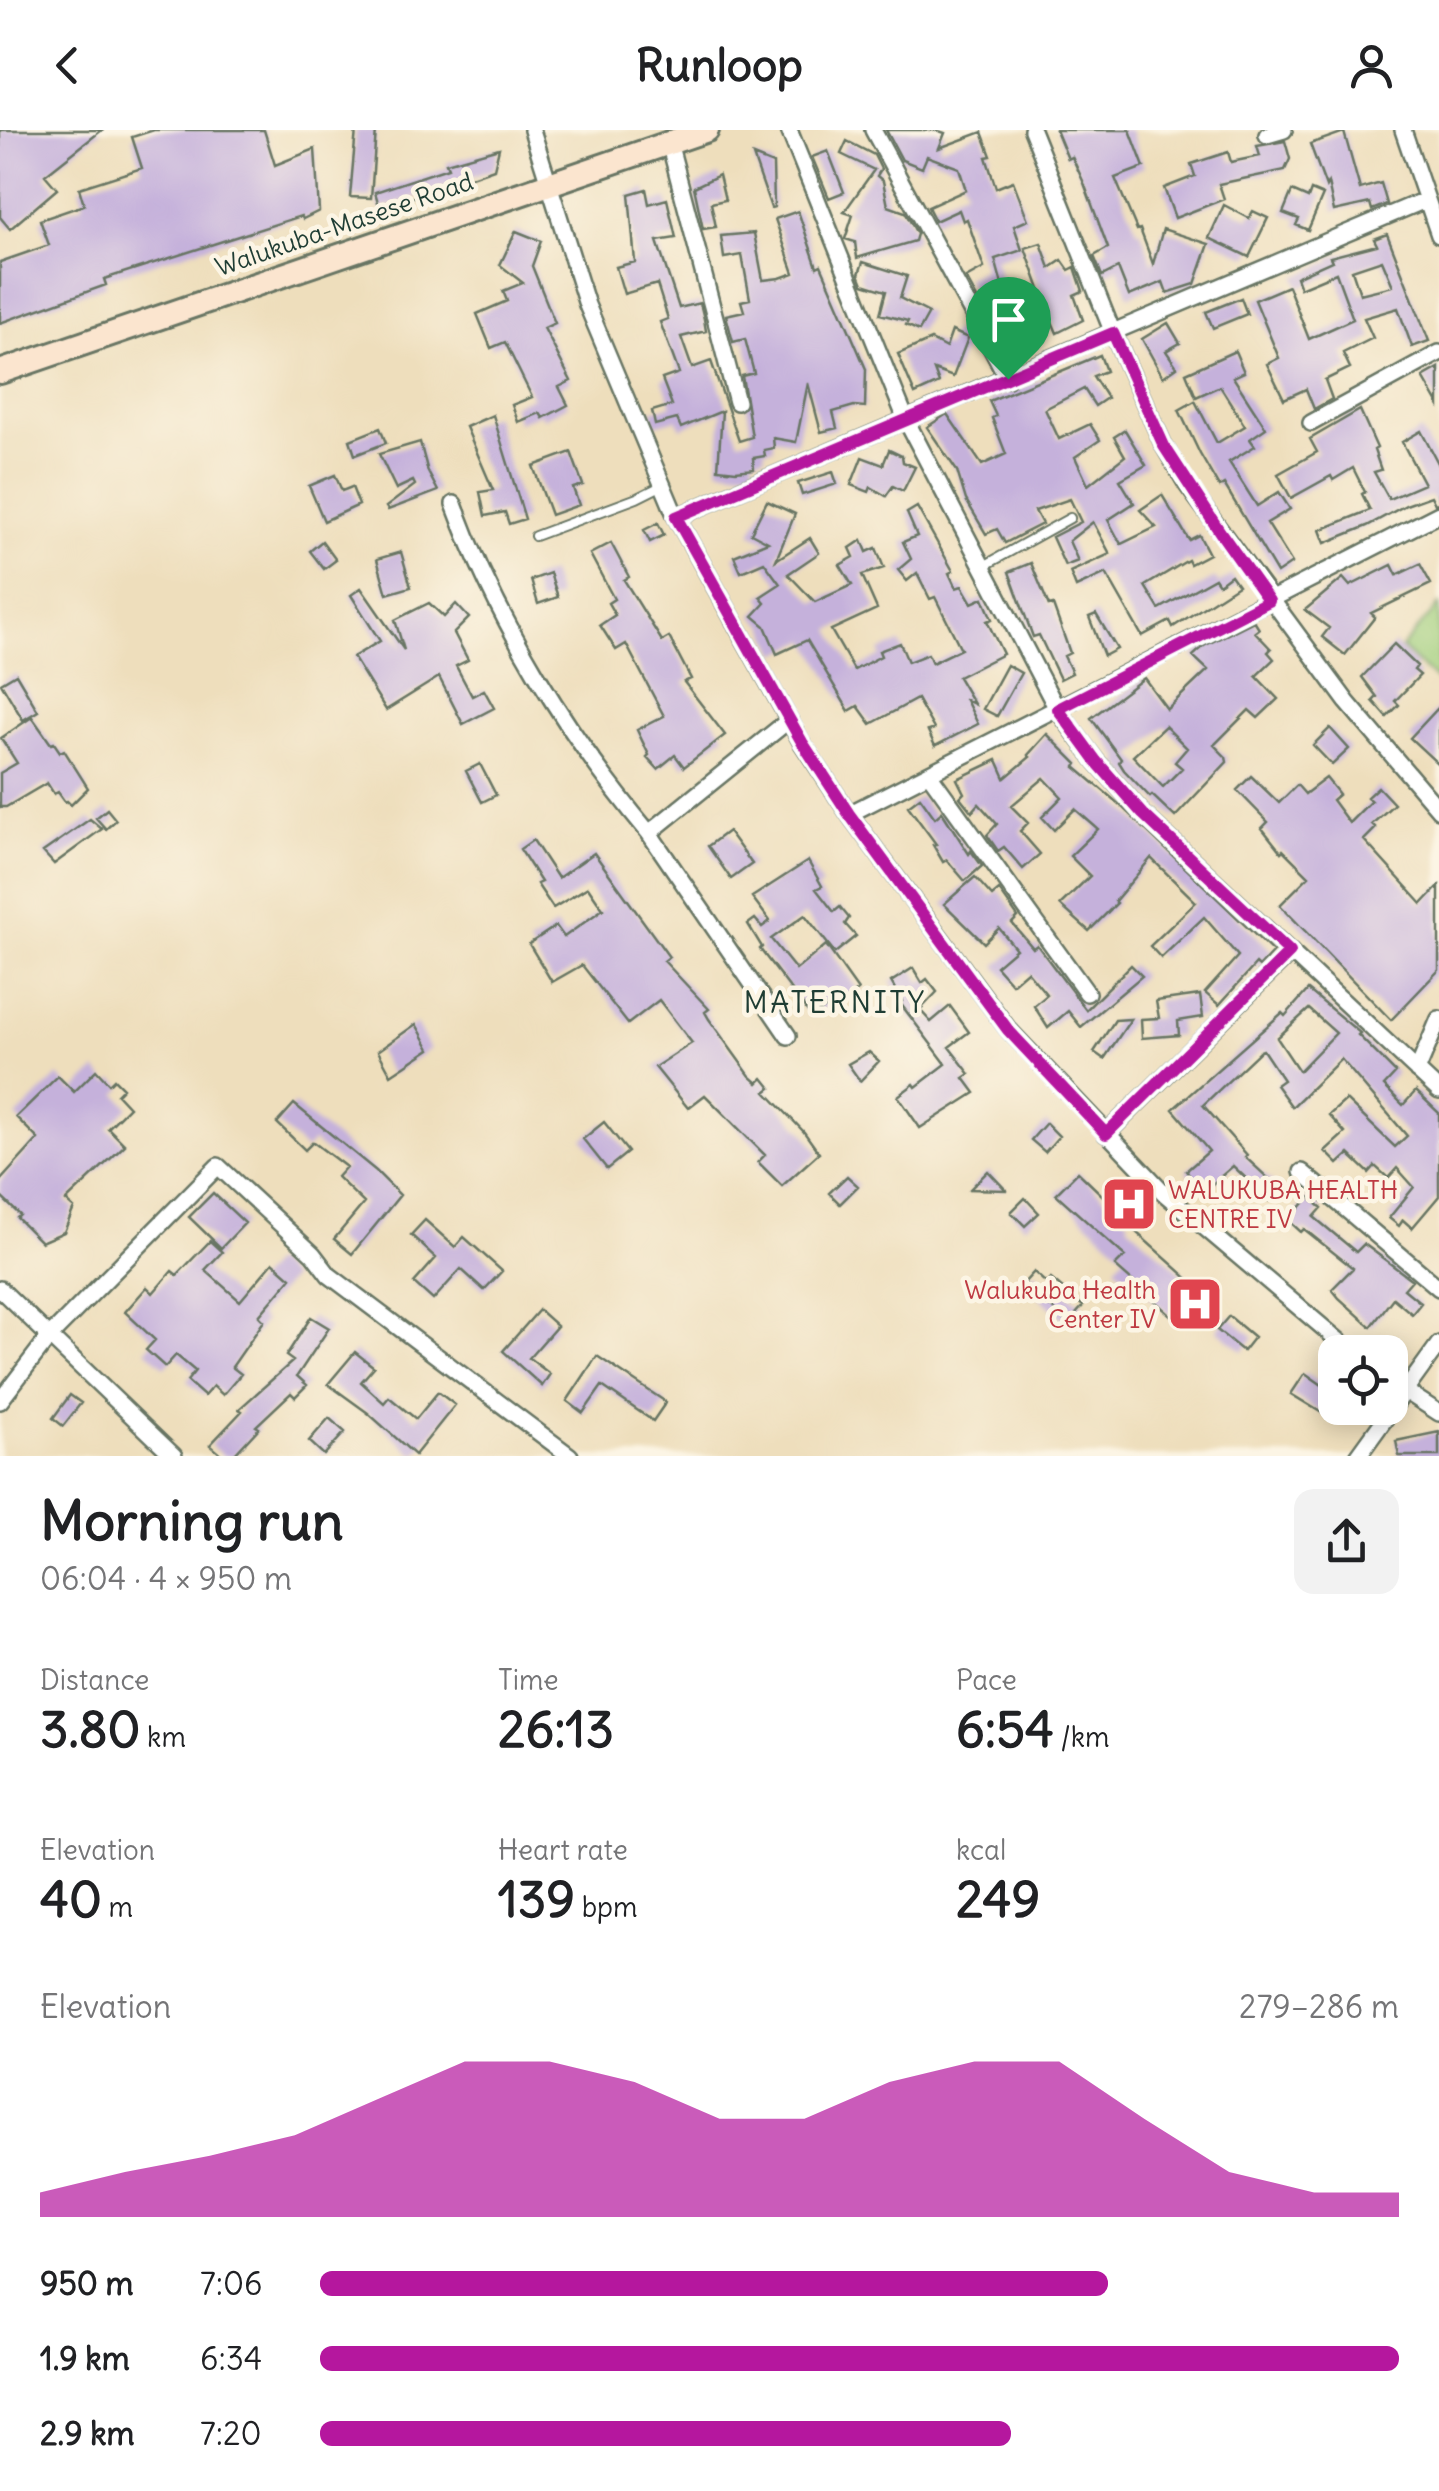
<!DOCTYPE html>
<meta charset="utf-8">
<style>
:root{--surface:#fff;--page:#f2f2f2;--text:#202124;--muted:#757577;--accent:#b5179e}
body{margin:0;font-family:Delius,sans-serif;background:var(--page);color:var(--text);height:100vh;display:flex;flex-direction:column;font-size:38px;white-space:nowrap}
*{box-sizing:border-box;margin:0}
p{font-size:32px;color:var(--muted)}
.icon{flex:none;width:55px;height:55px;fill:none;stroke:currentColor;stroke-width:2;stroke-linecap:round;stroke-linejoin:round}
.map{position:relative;height:1326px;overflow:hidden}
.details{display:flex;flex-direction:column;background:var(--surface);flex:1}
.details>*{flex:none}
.controls{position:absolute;left:1318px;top:1205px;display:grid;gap:20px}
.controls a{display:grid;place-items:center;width:90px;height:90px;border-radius:20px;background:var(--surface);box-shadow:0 5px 25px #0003;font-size:50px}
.pin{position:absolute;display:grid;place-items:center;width:85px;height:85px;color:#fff;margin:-102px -42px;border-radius:50% 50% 50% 0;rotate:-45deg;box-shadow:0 0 10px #0007}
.pin .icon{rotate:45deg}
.round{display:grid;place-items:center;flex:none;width:105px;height:105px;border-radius:20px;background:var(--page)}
.headline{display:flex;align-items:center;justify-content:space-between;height:170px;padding:0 40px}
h1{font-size:55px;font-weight:700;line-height:75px}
.metrics{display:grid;grid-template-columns:repeat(3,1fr);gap:15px;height:170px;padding:10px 40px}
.metrics div{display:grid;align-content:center}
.metrics b{font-size:50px;font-weight:700}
.metrics small{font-size:28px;font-weight:400}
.metrics p{font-size:28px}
.chart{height:280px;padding:20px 40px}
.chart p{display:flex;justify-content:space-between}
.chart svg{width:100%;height:180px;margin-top:10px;fill:var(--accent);opacity:.7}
ul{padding:0 40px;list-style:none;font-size:32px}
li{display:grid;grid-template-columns:160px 120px 1fr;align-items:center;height:75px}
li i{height:25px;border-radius:12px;background:var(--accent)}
header{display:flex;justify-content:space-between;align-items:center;height:130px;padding:0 40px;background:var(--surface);font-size:45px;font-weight:700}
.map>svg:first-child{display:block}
.green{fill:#a0ce7c;stroke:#608658;stroke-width:2.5}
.building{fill:#c5b1db;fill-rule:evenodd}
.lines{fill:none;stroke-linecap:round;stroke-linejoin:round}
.lane-casing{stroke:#677564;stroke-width:12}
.street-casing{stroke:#677564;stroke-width:20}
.secondary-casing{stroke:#677564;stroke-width:28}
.lane{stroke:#fff;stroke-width:8}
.street{stroke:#fff;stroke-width:15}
.secondary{stroke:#fbe5cf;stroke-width:22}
.route-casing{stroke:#fff;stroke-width:20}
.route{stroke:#b5179e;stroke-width:12}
.labels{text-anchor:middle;stroke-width:9;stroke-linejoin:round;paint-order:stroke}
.street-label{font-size:25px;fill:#1f3d34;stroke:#fcf5e5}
.health-label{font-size:25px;fill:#be3a42;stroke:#fcf5e5;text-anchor:start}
.quarter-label{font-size:30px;letter-spacing:2.5px;fill:#1f3d34;stroke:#fcf5e5}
</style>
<header><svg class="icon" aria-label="back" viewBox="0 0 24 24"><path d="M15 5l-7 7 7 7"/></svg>Runloop<svg class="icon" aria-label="person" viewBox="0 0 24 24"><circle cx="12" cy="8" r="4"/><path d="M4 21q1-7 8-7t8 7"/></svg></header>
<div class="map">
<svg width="1439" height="1326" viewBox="0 0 1439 1326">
<rect width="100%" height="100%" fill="#fcf5e5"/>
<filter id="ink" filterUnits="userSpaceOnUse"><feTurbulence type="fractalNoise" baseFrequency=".01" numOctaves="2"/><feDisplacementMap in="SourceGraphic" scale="20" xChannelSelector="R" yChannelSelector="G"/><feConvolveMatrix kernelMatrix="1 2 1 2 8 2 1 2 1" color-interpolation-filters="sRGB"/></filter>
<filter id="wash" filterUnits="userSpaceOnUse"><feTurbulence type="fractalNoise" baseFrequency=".0048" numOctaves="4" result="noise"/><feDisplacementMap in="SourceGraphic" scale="40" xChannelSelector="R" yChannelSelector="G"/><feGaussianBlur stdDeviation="2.25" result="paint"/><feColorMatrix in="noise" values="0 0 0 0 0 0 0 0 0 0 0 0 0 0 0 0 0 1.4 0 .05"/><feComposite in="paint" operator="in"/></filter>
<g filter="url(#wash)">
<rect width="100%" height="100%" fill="#eedebc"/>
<path class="green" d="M1439,475v78l-38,-35z"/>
<g id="blocks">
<path class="building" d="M0,0h102l-57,45 12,14 -47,40 -10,-12z
M154,0h110l11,35 40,-16 4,62 -16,8 -2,-3 -197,63 2,6 -106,38v-61l49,-17 -9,-25 44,-15 -5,-17 63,-20 -10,-31z
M356,0h20l-5,68 -21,-1z
M886,0h50l9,3 -6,15 43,-16 9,24 -5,1 10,31 17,-7 15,39 -14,6 8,24 -27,9 14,51 32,-18 -16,-44 16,-5 9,25 12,-8 7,10 6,-3 8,24 -9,4 9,25 -26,13 -9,-21 -13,29 -45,-19 3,-16 -11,1 -16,-29 18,-10 -17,-49 -4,2 -4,-11 -24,11 -7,-14 38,-17 -7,-22 -32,-12 -5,12 -20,-8z
M1056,0h74l14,37 -29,11 22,52 3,-1 13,35 10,-35 46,15 -14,40 -28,9 -4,-11 -34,14 -11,-28 -16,8 -8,-20 14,-8 -24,-65 -12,-26 -4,2z
M1344,2l16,57 21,-6 6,21 -15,6 -2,-7 -36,8 -6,-28 -2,4 -16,-43z
M847,11l27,14 7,14 -4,7 6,5 5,25 17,6 12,22 -2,7 -58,17 -2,-16 -10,-3 8,-24 -9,-3 30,-42 -33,-16z
M1285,11l5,18 -5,11 -66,14 5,15 -49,19 -11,-30 31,-12 -4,-12 37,-12 3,10 29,-6 -3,-10z
M499,18l-5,21 -114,40 -5,-17 73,-24 -2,-5z
M828,21l16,41 -15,6 -17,-41z
M753,26l20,8 1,43 -3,1z
M719,45l6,25 -14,3 5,24 -13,2 -9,-42z
M646,59l3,15 18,-5 9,39 -19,3 22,67 21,-5 4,16 2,12 -25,6 11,31 19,-7 28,80 13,-4 -10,-61 12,-3 -9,-34 -12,3 -7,-27 18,-4 -3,-10 9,-2 -8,-44 -18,3 -3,-22 33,-3 9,47 17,-2 14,-5 -19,-54 23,-8 19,56 4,-2 45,104 -1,38 -11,-1 -21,6 4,16 -16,4 -13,-49 -12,59 -23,-4 1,10 -10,2 1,6 -12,2 1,11 -18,2 -18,-2 4,-58 -41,17 -4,-9 -22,6 -3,-14 20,-6 -10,-26 17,-6 -19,-51 8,-3 -11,-35 -33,10 -8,-27 19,-5 -6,-68z
M1311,60l12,5 -15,35 -12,-5 3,-6 -16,-6 9,-22 16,7z
M1224,75l25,13 4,-7 15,7 -19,39 -40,-19z
M516,101l25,10 -9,25 23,57 -11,5 27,53 -12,6 9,18 -25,13 -3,-5 -22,9 -6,-17 20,-8 -27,-55 -14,6 -14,-34 30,-13 -4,-10 20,-8 -23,-18z
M1387,104l42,107 -17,6 -14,-39 -34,10 9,20 -30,15 7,15 -25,12 7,19 -18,10 -8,-20 -22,10 -17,-35 12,-6 -24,-58 33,-14 21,53 44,-20 -17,-46 -36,15 -4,-11 36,-16 -2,-4 47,-12 -3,-6zM1382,130l11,26 -33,8 -8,-24z
M863,132l44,14 -7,22 29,15 -10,18 -13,-6 2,-4 -28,-7 6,-23 -23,-7 -4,-10z
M1241,168l6,16 -34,14 -7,-16z
M1168,193l12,20 -14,8 11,16 -14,10 -21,-38z
M952,201l16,7 -15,39 -19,-7 5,13 -24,11 -17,-40 33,-14 15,8z
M1235,221l9,21 -11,5 33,51 -16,11 5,7 -26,16 28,44 22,-14 11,17 -23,14 25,40 -15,10 -53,-89 -5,3 -19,-33 -21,-44 16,-9 22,42 28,-17 -25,-40 -24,11 -10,-24z
M1100,225l6,16 -13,5 14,22 -12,8 -11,-17 -39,20 14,30 31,-15 10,16 -25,17 13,28 37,-29 -11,-19 11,-7 21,35 -26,15 14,23 -26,17 13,24 35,-17 -16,-17 22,-15 27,45 10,-5 10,19 -19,10 -2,-4 -43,26 14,23 56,-31 4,6 12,-9 7,10 -65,42 -3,-6 -28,15 -36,-63 -30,14 -6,-15 40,-18 -17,-32 -24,19 9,20 -13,5 -13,-29 29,-15 -11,-23 -35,12 7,13 -37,19 -8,-14 -11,5 -20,-34 -9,-29 -30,-44 20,-13 35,51 24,-11 -14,-36 4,-2 -7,-15z
M1439,238v37l-16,-28z
M1360,280l17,38 -3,2 7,20 -7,2 15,27 35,-15 -22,-42 19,-11 18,34v38l-4,1 -4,-8 -25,9 -39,21 -42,17 -5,-13 50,-20 -8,-16 3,-2 -12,-24 -20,12 -2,-4 -40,22 -13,-24 39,-22 -7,-13z
M493,285l32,104 -16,5 -4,-12 -20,4 -5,-24 13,-2 -27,-63z
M380,298l6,15 -31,12 -5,-15z
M420,312l8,30 10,19 -50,19 -2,-3 29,-22 -2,-4 -17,8 -17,-35z
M889,320l13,6 1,6 12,5 -12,24 -10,-5 -7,10 -15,-9 -2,5 -18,-7 11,-28 21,8z
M571,322l12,33 -10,3 6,17 -28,10 -18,-49z
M833,342l4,12 -35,11 -4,-12z
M335,345l7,16 10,-4 7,18 -35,16 -15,-35z
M767,371l28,13 -19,46 34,-22 9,15 -31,21 27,28 37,-17 -12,-20 14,-8 -4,-9 12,-8 5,12 9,-4 8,20 -22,7 15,34 -46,21 23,40 27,-14 -2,-5 21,-8 8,19 20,-8 4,9 29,-14 -26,-52 -5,2 -13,-26 -10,8 -9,-11 13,-11 -8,-17 14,-6 -10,-23 10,-6 36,64 -4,2 7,15 6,-2 10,17 11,-5 9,21 -5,2 16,33 -45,23 16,27 -8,-4 12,24 -43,22 -7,-15 6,-2 -17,-30 -46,25 -13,-18 -9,5 -42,-71 -30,14 -12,-28 -12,-10 12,-13 -5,-6 20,-13 -16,-22 -23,10 -7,-16 34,-14 -17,-9z
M658,393l6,12 -14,7 -6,-12z
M322,411l14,19 -12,9 -14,-18z
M611,413l18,34 -5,3 38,61 7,-4 22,42 -7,3 41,53 -41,32 -9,-12 -17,14 -11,-12 2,-2 -12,-25 27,-14 -38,-72 -10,6 -16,-25 15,-10 -7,-12 6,-4 -24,-45z
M401,422l10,35 -24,7 -10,-35z
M1031,433l18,43 4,-1 17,48 -6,3 8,17 -12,6 -21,-44 -6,2 -24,-65z
M1420,434l11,20 -60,29 4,4 -30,38 -23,-18 7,-9 -24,-18 38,-32 7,8 42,-21 5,10z
M550,443l8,24 -20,7 -7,-24z
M361,458l43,62 -9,-30 34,-17 15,14 12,-13 13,14 -15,15 14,27 -12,6 16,30 12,-6 10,18 -31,16 -24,-47 -53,33 -33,-53 27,-16 -29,-46z
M1096,484l21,35 -13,7 -15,-39z
M1254,491l5,8 -4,3 16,17 -3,3 6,7 -18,17 22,23 -20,19 -9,-8 -35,35 12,12 1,5 -52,55 -23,-22 -2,2 -26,-27 -5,-8 2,-3 -30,-41 53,-40 23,31 41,-39 -15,-14 11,-10zM1165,596l22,22 -12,14 7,6 -19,19 -30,-31z
M1394,514l23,22 -3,4 6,5 -25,26 4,4 -12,12 -14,-16 4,-4 -15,-20z
M1007,535l14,8 -24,43 -14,-7z
M16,544l22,37 -15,9 -22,-37z
M1439,577v58l-29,-27z
M32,587l19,27 3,-1 6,9 4,-2 24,38 -17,17 -4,-4 -2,1 -7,-10 -4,2 -7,-11 -41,24h-6v-34l17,-10 -16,-25z
M1330,598l19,21 -17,16 -19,-20z
M1047,604l30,30 -2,3 45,38 153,147 -14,15 -3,-3 -37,41 -14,-12 33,-37 -34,-39 -43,41 -11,-12 46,-44 -45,-44 -36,43 2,2 -28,28 -29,-26 30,-29 -20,-20 28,-27 -23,-20 -21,21 -12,-13 20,-20 -18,-19 -33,28 17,17 -8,8 20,23 -17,15 -19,-22 -6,4 -11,-16 10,-11 -18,-20 -7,8 -12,-15 4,-4 -7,-14 40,-19 8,18 25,-21 -2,-2z
M480,634l16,31 -14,7 -16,-31z
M1251,646l28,27 18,-18 8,9 21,-16 13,16 -7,6 17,23 22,-22 -4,-4 11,-10 16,17 -22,20 4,4 -12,12 58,64 17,-18v84l-48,50 -111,-115 29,-29 -26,-26 -2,2 -19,-24 6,-6 -31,-32z
M920,667l15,21 7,-6 27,42 2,-3 11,15 -17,15 -18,-21 -4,2 -10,-17 3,-1 -28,-38z
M107,679l9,11 -10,9 -10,-11z
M90,689l12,10 -48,35 -11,-12z
M728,701l24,33 -21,15 -23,-33z
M533,710l25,38 36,-25 75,104 -5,4 45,48 -4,3 4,7 41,57 8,7 5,-5 8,10 -5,4 38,40 15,21 -37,33 -24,-24 7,-7 -60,-60 -17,13 -33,-41 37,-24 -33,-43 -31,24 -46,-59 -30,17 -23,-38 27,-18 8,11 39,-28 -15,-22 -35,21 -16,-24 4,-2 -21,-33z
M808,731l14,25 -6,3 18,23 6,-5 9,11 -4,6 11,12 -21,17 -30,-38 -34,24 25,31 30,-25 32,45 -17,13 -3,-4 -26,18 -52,-68 2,-2 -14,-23 7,-5 7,8 8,-6 -18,-24z
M975,747l17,19 7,-6 19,27 -6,6 21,25 4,-3 49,65 45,-45 11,11 -61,51 -13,-16 -20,17 -14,-22 13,-11 -20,-24 -15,13 -16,-18 20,-17 -17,-21 -15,15 -40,-39z
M913,838l9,15 5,-4 10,13 -17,18 11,12 19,-16 19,26 -20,15 21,27 -6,4 11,15 -55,35 -22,-32 16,-12 2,3 30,-23 -46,-61 2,-2 -11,-19z
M1308,860l52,43 -2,2 38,38 -12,13 19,19 13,-14 23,22v83l-27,32 -9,-8 -4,6 -10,-8 25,-31 -17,-19 -9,10 -13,-12 -6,7 -20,-19 -11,10 -13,-13 20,-18 -16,-18 17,-15 49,47 12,-11 -66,-77 -49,48 -16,-22 7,-5 -20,-30 -3,1 -57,54 44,50 -2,2 36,33 -11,11 -37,-35 -30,26 -17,-21 23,-20 -36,-42 109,-96 3,3zM1309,879l27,24 -37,38 -22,-33z
M1200,865l3,22 -25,4 1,14 -37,3 -1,-19 18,-1 -3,-17z
M1131,889l-27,40 -10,-7 21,-32z
M416,894l14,25 -39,26 -13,-24z
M869,922l10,9 -19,20 -12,-17z
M96,940l13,14 5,-5 9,9 -6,6 12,13 -21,21 17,17 -59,56 8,7 -10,24 -23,10 -24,-24 3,-3 -20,-19v-15l38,-42 -22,-22 42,-41 16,16z
M294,974l82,67 24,24 -48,59 -18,-15 30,-36 -27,-26 9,-10 -33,-25 -8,8 -28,-27z
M604,992l24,30 -21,17 -24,-30z
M1046,993l13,13 -14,16 -14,-12z
M988,1041l18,19 -36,-1z
M1078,1042l51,49 -2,3 75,67 -26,29 -61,-54 10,-10 -69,-62z
M847,1046l11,10 -18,18 -11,-11z
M213,1063l32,30 -24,25 -32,-31z
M1309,1067l13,11 -8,9 42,35 8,-8 48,36 -8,9 17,14 -9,11 -19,-16 -22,29 -32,-29 -7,-9 21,-21 -49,-39 -3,3 -12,-11z
M1025,1068l14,15 -14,13 -14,-14z
M425,1090l30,27 9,-10 38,34 -18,19 -23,-21 -28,31 -19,-17 22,-25 -25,-23z
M210,1111l12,11 -17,18 35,31 33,-39 18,16 -32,38 5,5 -32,46 9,7 -18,21 -10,-9 -9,10 -17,-15 8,-10 -19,-16 -11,12 -19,-17 9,-10 -30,-28 22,-25 6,6 19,-22 5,4z
M1034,1142l13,12 4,-5 32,27 -15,17 -44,-40z
M539,1180l18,16 -28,32 21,16 -8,12 -39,-35z
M1229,1186l25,21 -11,14 -26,-21z
M311,1187l18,11 -32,48 10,9 -12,12 -4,-4 -35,33 3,2 -26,28h-10l-13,-11 32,-34 -3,-2 54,-48 -7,-5z
M355,1222l19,15 -13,15 23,21 5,-6 27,22 22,-27 17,13 -40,50 -47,-42 -40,-29z
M597,1226l69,46 -13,19 -51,-35 -19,27 -16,-12z
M1305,1243l30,21v27l-44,-27z
M70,1265l11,8 -18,23 -10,-8z
M329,1288l16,14 -21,23 -15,-14z
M1439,1302v24h-40l-3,-15z"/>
</g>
</g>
<g filter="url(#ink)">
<use href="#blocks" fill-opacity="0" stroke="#677564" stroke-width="2.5"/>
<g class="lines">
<g class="lane-casing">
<path id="lane" d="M535,406l102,-38 26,-13
M982,437l88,-49"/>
</g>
<g class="street-casing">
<path id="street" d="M532,0l55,175 89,212 126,226 47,71 159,215 157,165 187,158
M789,0l118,292 150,287 39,52 47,53 296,277
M873,0l135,249
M1032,0l81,203 51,113 23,39 160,217 92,108
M1403,0l36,105
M1267,5l17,-5
M669,12l68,260
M1311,293l128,-70
M454,374c44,119 114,232 195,329
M676,387l749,-317
M929,644l158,219
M849,684l590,-300
M788,906l-139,-203 140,-113
M1417,941l22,-52
M1106,1004l185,-182
M1302,1042l137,116
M0,1159l174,167
M1390,1251l49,32
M0,1271l49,-64 169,-171 95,88 16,21 241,181
M1358,1326l81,-112"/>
</g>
<g class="secondary-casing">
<path id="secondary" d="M0,242l707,-242"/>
</g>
<use href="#lane" class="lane"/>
<use href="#street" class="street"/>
<use href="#secondary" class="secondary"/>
</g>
</g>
<g class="lines" filter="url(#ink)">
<g class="route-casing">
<path id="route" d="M1113,203l51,113 56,86 49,69 -211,108 38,52 47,53 147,138 -184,182 -98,-104 -159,-216 -47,-72 -126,-225z"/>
</g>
<use href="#route" class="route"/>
</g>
<defs>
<g id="hospital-square" transform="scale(2.875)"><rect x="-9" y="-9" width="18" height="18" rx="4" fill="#e0444e" stroke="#fcf5e5"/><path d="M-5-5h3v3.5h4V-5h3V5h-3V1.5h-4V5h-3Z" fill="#fff"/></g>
</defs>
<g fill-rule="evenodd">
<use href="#hospital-square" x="1129" y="1074"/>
<use href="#hospital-square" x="1195" y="1174"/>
</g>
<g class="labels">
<g class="street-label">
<text transform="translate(344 94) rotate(-19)" y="9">Walukuba-Masese Road</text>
</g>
<g class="health-label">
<text x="1168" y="1069">WALUKUBA HEALTH<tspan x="1168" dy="29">CENTRE IV</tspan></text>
<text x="1156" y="1169" text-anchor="end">Walukuba Health<tspan x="1156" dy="29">Center IV</tspan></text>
</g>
<g class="quarter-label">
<text x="835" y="883">MATERNITY</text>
</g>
</g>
</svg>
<div class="controls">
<a><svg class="icon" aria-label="locate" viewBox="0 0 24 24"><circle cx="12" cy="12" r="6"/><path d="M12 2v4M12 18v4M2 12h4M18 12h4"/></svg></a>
</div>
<div class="pin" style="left:1008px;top:249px;background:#1e9e55"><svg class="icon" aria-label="arrive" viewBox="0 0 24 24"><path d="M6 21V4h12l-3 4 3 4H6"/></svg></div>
</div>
<section class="details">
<div class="headline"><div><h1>Morning run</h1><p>06:04 · 4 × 950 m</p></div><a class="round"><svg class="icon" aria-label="share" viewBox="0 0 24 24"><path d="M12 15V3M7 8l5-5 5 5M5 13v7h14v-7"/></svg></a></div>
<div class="metrics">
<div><p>Distance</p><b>3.80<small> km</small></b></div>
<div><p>Time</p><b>26:13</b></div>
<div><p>Pace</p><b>6:54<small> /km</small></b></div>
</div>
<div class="metrics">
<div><p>Elevation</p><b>40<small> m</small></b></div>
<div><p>Heart rate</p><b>139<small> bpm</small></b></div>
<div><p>kcal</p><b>249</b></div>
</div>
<div class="chart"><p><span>Elevation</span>279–286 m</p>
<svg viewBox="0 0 160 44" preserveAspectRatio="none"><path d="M0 44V38L10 33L20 29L30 24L40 15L50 6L60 6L70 11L80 20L90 20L100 11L110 6L120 6L130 20L140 33L150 38L160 38V44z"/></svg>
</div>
<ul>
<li><b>950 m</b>7:06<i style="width:73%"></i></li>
<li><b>1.9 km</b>6:34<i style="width:100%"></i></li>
<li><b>2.9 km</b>7:20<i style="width:64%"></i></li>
</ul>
</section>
